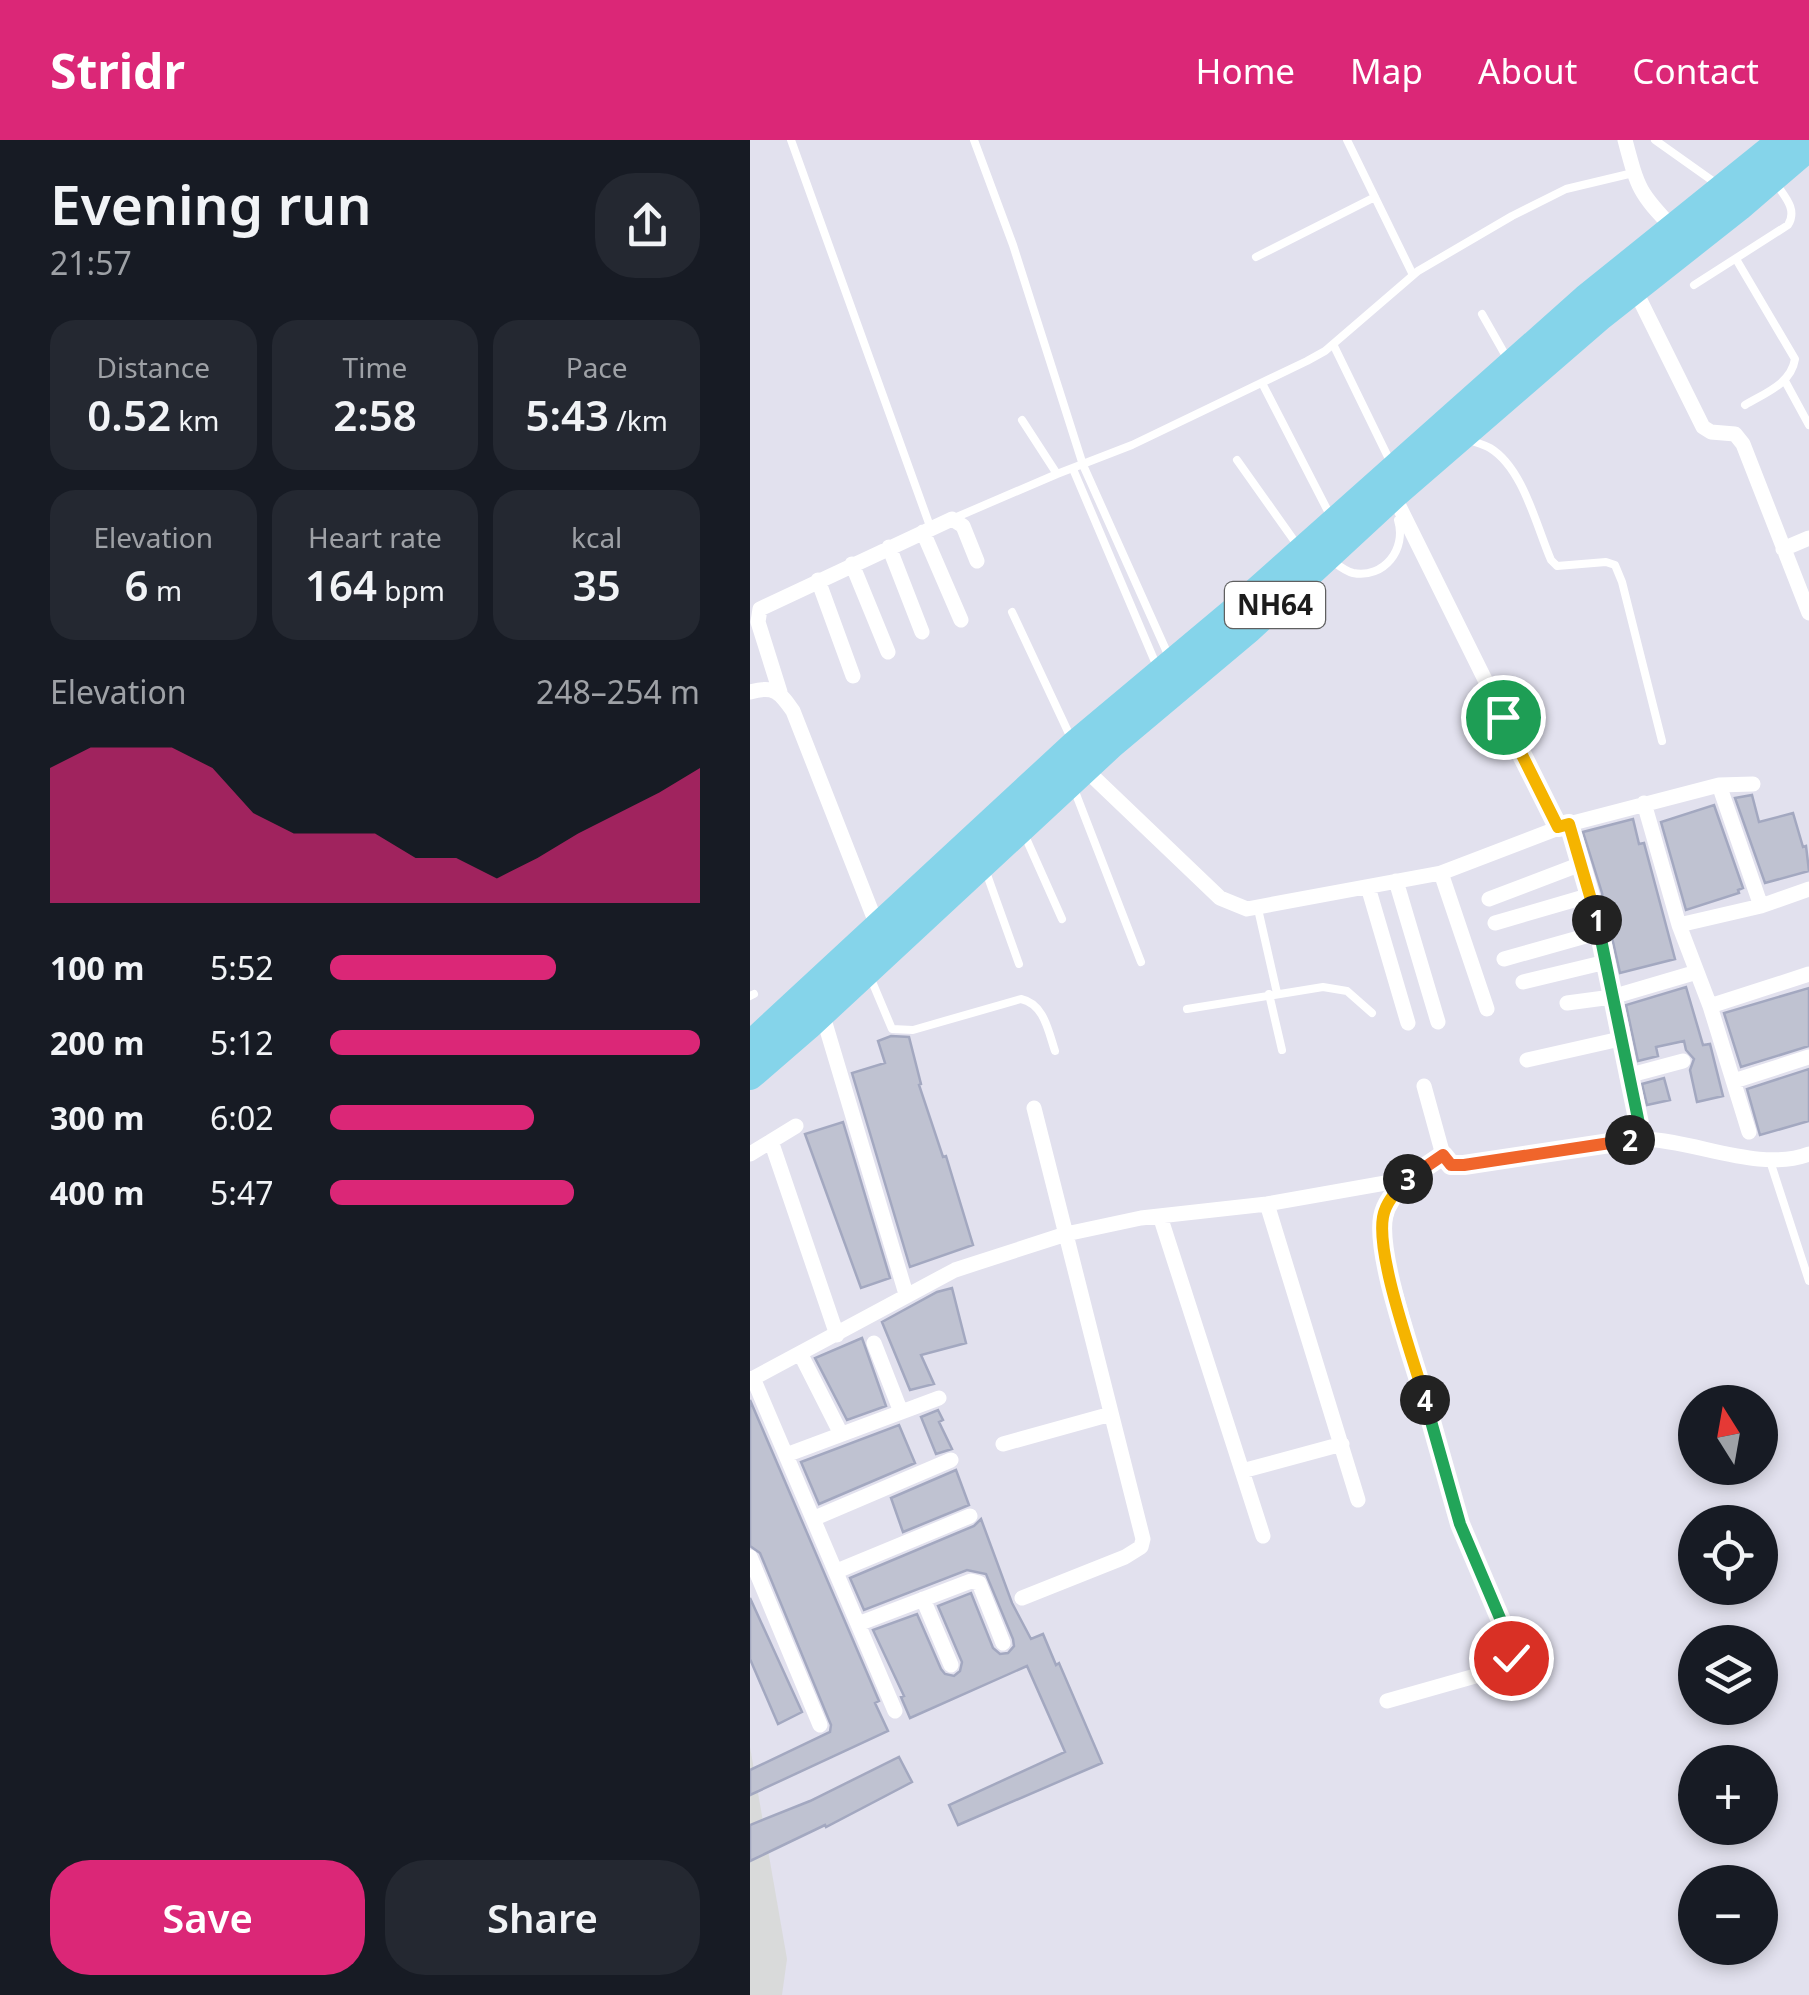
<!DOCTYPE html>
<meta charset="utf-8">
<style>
:root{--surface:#171b24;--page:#242831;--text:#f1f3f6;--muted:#9ea1a6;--accent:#db2777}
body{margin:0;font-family:"Noto Sans",sans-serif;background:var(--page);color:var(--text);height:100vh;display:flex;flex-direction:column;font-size:38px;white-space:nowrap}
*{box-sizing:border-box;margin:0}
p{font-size:32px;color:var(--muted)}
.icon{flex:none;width:55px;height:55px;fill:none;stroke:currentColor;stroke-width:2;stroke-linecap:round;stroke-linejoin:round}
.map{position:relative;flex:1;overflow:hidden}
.panel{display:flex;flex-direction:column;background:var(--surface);width:750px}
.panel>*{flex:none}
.needle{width:65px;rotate:349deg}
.buttons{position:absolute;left:928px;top:1245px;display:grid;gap:20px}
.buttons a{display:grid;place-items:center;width:100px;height:100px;border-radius:50%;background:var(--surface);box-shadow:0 5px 15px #0003;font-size:50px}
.pin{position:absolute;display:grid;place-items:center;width:85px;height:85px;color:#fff;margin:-42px;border:5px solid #fff;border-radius:50%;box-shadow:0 2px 10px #0007}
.km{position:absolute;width:50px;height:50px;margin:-25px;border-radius:50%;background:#222;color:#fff;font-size:28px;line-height:50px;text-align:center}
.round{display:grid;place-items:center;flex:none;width:105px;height:105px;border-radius:40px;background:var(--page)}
.summary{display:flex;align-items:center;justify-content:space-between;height:170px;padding:0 50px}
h1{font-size:55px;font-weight:600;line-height:75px}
.stats{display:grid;grid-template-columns:repeat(3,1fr);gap:15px;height:170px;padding:10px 50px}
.stats div{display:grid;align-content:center;border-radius:25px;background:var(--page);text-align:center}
.stats b{font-size:42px;font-weight:600}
.stats small{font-size:28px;font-weight:400}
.stats p{font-size:28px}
.chart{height:280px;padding:20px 50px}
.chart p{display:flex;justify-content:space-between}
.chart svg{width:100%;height:180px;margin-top:10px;fill:var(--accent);opacity:.7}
.cta{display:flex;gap:20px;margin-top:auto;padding:20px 50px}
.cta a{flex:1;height:115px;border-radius:40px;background:var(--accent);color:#fff;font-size:40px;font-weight:600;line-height:115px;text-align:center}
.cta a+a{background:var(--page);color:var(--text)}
ul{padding:0 50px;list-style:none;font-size:32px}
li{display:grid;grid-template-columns:160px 120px 1fr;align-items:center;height:75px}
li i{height:25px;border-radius:12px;background:var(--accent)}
header{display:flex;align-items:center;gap:60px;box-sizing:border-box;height:140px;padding:0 50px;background:var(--accent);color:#fff}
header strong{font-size:48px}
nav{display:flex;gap:55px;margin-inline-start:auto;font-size:35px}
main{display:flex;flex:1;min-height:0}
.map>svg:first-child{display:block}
.residential{fill:#d9dada}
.building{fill:#bfc2d1;stroke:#a3a8c0;stroke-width:2.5}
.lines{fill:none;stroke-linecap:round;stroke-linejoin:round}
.lane{stroke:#fff;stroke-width:8}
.street{stroke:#fff;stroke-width:15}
.highway{stroke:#85d4ea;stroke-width:28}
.split-1-casing{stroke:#fff;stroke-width:20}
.split-2-casing{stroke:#fff;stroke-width:20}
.split-3-casing{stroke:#fff;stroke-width:20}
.split-4-casing{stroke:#fff;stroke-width:20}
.split-5-casing{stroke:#fff;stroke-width:20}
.split-1{stroke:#f5b400;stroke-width:12}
.split-2{stroke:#22a559;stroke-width:12}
.split-3{stroke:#f0652b;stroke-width:12}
.split-4{stroke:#f5b400;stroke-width:12}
.split-5{stroke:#22a559;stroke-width:12}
.labels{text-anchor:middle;stroke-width:8;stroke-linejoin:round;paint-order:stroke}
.shield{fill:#fff;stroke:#606060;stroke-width:2.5}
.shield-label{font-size:28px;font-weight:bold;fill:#1c1c1c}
</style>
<header>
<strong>Stridr</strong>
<nav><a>Home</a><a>Map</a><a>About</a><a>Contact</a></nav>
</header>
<main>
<section class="panel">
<div class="summary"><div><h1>Evening run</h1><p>21:57</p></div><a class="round"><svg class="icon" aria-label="share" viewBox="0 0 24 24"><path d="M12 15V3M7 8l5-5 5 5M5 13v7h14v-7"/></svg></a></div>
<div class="stats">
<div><p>Distance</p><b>0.52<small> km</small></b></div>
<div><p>Time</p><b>2:58</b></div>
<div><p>Pace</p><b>5:43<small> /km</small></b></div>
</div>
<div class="stats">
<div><p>Elevation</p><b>6<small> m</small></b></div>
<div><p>Heart rate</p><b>164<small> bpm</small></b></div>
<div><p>kcal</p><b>35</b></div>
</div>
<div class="chart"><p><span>Elevation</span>248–254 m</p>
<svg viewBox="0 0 160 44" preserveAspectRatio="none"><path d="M0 44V11L10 6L20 6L30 6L40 11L50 22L60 27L70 27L80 27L90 33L100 33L110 38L120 33L130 27L140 22L150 17L160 11V44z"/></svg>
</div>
<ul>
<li><b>100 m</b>5:52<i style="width:61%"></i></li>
<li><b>200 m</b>5:12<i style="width:100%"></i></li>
<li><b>300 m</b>6:02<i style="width:55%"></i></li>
<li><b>400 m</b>5:47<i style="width:66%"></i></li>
</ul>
<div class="cta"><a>Save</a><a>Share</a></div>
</section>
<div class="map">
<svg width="1059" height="1855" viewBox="0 0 1059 1855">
<rect width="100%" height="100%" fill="#e2e1ee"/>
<path class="residential" d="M0,1607l37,212 -5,36h-32z"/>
<path class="building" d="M1002,655l7,27 34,-9 10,34 3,-1 3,25 -44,12 -30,-85z
M964,665l29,83 -5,2 1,3 -53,17 -25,-88z
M883,679l6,25 5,-1 31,116 -55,14 -18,-80 -19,-61z
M936,847l17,58 7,-1 13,52 -26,6 -7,-32 4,-11 -8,-9 -2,-9 -28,6 2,9 -20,5 -12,-56z
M1059,848v58l-68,21 -17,-54z
M141,896l18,1 12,47 -2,1 24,72 3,-1 27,89 -63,22 -58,-194 33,-10 -7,-22z
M1059,929v52l-49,14 -13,-46z
M914,938l6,22 -23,5 -5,-21z
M93,982l47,156 -29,10 -56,-154z
M202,1148l14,55 -45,12 13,29 -24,6 -28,-68 55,-30z
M112,1198l24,68 -39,14 -32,-62z
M0,1260l129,301 -4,2 13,28 -138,64v-25l80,-38 1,-7 -71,-172 -10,-7z
M188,1270l5,10 -4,2 13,27 -16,5 -15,-37z
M149,1285l16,38 -96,41 -18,-42z
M206,1330l13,35 -66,27 -12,-34z
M231,1379l31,84 19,36 12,-5 13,31 3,-2 43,100 -144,62 -9,-20 116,-53 -38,-86 -117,52 -9,-21 3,-1 -31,-66 44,-16 24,55 4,5 9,2 6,-5 2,-9 -24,-56 33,-13 22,55 7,6 8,-1 6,-7 -1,-7 -27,-65 -19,-4 -103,40 -14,-32 124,-52z
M0,1458l52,114 -24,12 -28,-65z
M149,1617l13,25 -86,45 -1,-2 -75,36v-36l60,-24z"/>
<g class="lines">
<path class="lane" d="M41,0l140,389
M224,0l39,105 70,220 87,194
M597,0l66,135
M905,0l62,44
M506,117l119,-60
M986,119l59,100c-4,25 -30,34 -50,46
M944,145l94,-60c10,-16 -4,-29 -13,-43
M732,174l25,44
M583,204l57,117
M1035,241l24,44
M512,243l69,134
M272,280l35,54
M717,299c7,3 16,5 23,9 33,20 46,77 61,112l6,6 49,-4 9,3 7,17 40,159
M487,320l61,86
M323,329l85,200
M202,379l105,-45 75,-29 175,-84 18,-10 93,-80 94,-55 54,-27 67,-16
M581,420c7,5 14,11 22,13 31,6 54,-24 45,-53
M262,472l59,126
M324,649l67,173
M275,696l37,83
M235,729l34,95
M508,769l19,84
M121,839l21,50 21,1 108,-31c23,5 27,31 34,52
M519,854l13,56
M0,856l4,-2
M437,869l136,-22 24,4 25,22
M1020,1021l39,120"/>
<path class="street" d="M875,0c13,49 14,53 49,89
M883,146l70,141 8,5 24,2 8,10 66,169
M642,352l166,335
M173,392l38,88
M139,407l33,85
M1033,409l26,-11
M102,424l36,88
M68,440l35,96
M0,552c24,-7 30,0 43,19l85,217
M30,552l-22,-70 2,-13 192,-90 11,7 14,35
M335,629l135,129 27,11 194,-36 128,-49 150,-39 34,-1
M969,645l42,121
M894,663l35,122 31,81 39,126
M819,684l31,108 42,207
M691,733l46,136
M646,741l42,141
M618,747l40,136
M739,759l92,-35
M745,783l96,-28
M929,785l82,-19 48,-17
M754,819l96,-27
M773,842l83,-20
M817,863l45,-6 85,-25
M960,866l99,-32
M72,873l84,281
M777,920l93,-21
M877,936l56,-15
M984,941l75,-24
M674,946l19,69 8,10 191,-26c53,1 117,34 167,15
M21,1001l66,194
M0,1014l46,-28
M517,1064l91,296
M410,1076l103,320
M124,1203l27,69
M51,1215l40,79
M3,1238l142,333
M0,1240l205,-110 111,-36 75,-16 126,-14 141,-25
M253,1304l108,-30
M36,1315l153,-57
M492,1331l100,-27
M65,1378l136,-58
M0,1417l70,168
M87,1431l133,-55
M272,1458l103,-41 16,-10 2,-8 -109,-431
M173,1459l28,66
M108,1484l113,-43 8,2 24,60
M637,1561l113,-32 11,-11v-14l-51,-120 -78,-278c2,-56 18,-61 61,-91"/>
<path class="highway" d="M0,905l324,-300 160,-134 352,-313 196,-158
M0,936l58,-50 304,-282 137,-115 145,-134 207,-179 138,-109 70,-60"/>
</g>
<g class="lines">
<g class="split-1-casing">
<path id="split-1" d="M753,577l55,110 11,-3 28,96"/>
</g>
<g class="split-2-casing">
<path id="split-2" d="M847,780l45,218 -12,2"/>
</g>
<g class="split-3-casing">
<path id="split-3" d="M658,1039l35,-24 8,10h13l166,-25"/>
</g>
<g class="split-4-casing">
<path id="split-4" d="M658,1039c-11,12 -22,22 -25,38 -7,40 30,140 42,183"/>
</g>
<g class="split-5-casing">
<path id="split-5" d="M675,1260l35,124 51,120v14"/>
</g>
<use href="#split-1" class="split-1"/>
<use href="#split-2" class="split-2"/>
<use href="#split-3" class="split-3"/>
<use href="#split-4" class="split-4"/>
<use href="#split-5" class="split-5"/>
</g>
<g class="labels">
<rect class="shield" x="475" y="442" width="100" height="46" rx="8"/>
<g class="shield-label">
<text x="525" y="475">NH64</text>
</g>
</g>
</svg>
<div class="buttons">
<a><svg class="needle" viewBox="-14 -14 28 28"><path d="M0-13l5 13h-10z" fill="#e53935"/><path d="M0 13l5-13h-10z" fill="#9ea1a6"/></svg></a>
<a><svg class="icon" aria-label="locate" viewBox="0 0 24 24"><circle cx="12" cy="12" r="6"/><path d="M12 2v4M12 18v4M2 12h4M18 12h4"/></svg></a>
<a><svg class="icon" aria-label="layers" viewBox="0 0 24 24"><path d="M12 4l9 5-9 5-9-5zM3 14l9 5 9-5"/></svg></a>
<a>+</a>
<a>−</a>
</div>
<div class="pin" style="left:753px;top:577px;background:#1e9e55"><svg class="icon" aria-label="arrive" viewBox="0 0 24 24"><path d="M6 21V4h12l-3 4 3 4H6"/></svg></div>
<div class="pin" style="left:761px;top:1518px;background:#d93025"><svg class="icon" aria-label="check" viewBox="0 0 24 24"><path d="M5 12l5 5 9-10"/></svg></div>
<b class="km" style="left:847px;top:780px">1</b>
<b class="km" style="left:880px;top:1000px">2</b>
<b class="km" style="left:658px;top:1039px">3</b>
<b class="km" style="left:675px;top:1260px">4</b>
</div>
</main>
